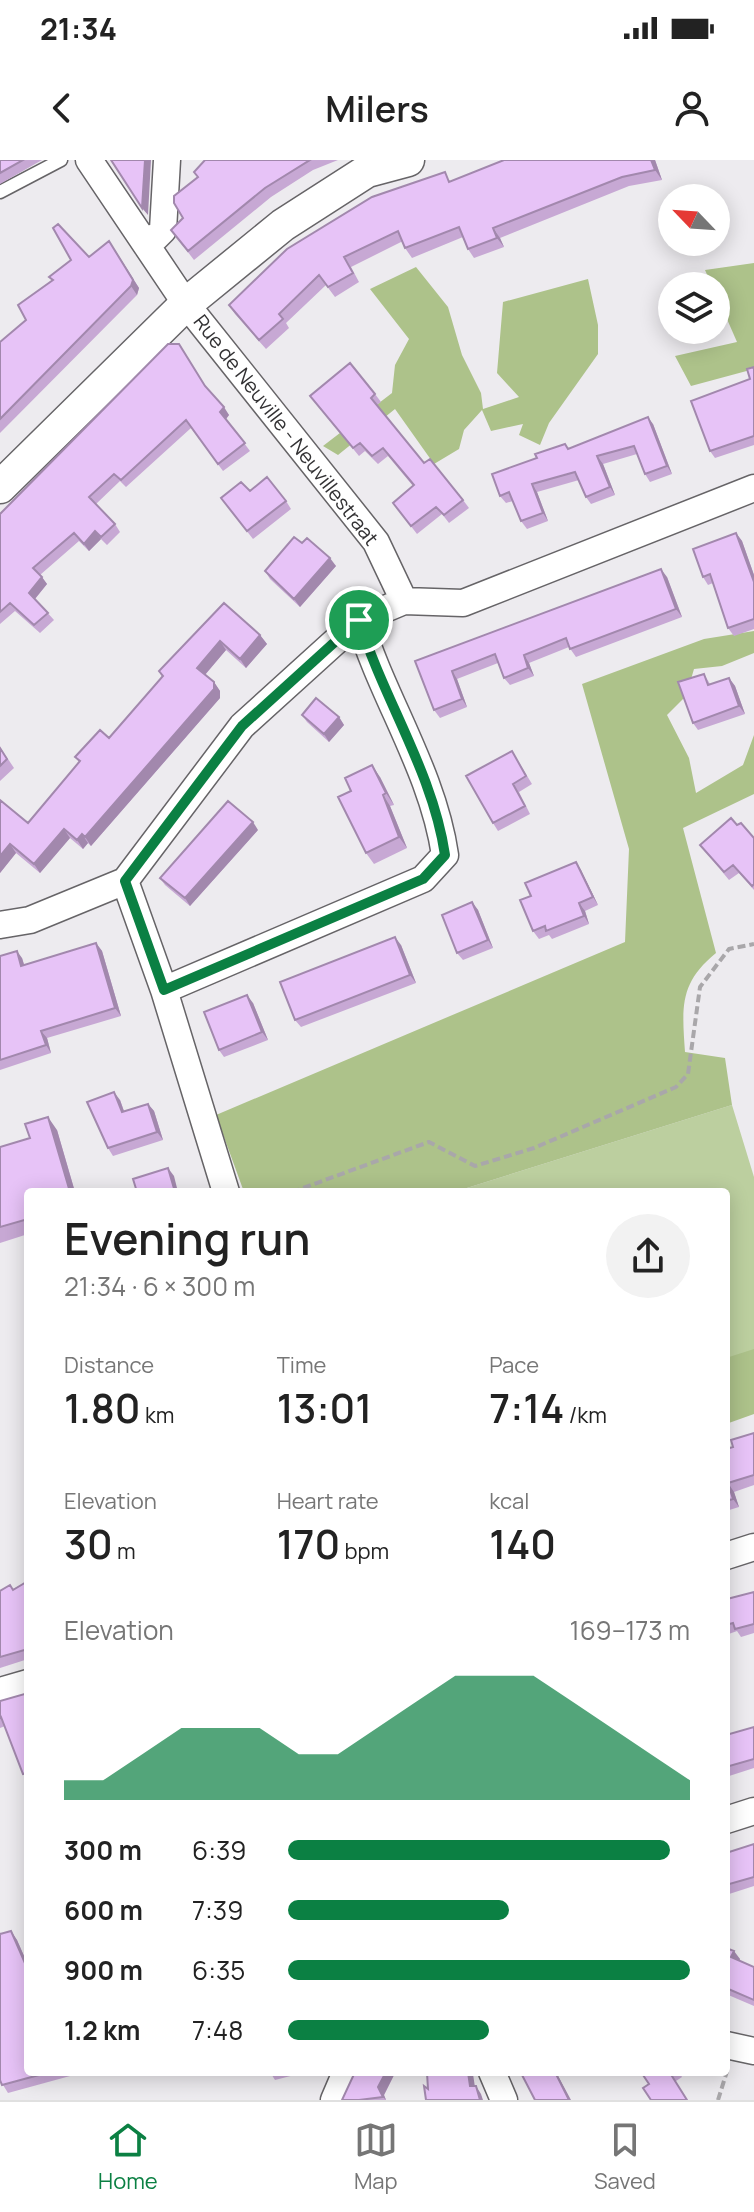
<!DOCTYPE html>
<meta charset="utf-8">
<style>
:root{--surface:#fff;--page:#f2f2f2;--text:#222;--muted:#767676;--line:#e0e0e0;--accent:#0b8043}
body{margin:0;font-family:Manrope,sans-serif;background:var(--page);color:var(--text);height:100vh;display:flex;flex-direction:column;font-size:30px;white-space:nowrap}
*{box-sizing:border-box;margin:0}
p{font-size:26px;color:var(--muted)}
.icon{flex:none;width:44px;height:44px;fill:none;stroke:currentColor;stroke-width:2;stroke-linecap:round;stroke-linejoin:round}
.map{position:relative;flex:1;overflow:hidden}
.side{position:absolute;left:24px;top:1028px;width:706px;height:888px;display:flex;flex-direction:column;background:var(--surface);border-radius:8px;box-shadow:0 4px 20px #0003}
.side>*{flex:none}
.needle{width:52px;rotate:295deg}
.fabs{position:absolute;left:658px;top:24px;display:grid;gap:16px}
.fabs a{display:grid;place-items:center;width:72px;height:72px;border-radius:50%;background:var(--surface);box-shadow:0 4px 20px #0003;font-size:40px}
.pin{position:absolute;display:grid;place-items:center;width:68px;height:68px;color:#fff;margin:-34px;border:4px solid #fff;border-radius:50%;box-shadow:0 2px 8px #0007}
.round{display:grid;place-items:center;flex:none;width:84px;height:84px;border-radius:42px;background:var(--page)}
.summary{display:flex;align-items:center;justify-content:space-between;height:136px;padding:0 40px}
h1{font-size:44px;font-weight:600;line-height:60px}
.metrics{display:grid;grid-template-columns:repeat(3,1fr);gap:12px;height:136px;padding:8px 40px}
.metrics div{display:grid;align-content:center}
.metrics b{font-size:40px;font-weight:600}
.metrics small{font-size:22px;font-weight:400}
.metrics p{font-size:22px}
.chart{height:224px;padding:16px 40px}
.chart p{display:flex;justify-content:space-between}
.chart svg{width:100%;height:144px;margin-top:8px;fill:var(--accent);opacity:.7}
ul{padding:0 40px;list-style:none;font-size:26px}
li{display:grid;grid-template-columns:128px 96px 1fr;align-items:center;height:60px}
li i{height:20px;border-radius:10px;background:var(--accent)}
.status{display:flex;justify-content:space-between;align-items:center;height:56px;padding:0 40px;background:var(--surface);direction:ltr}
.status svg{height:22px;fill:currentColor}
header{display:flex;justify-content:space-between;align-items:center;height:104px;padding:0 40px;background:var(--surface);font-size:36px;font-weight:600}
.menu{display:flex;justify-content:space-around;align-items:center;height:112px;border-top:2px solid var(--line);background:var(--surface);font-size:22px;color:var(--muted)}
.menu a{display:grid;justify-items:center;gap:4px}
.menu .active{color:var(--accent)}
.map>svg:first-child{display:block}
.green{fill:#bccf9f}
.forest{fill:#adc28a}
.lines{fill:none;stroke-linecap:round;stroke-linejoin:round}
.service-casing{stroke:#666467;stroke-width:15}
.minor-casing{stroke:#666467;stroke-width:29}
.tertiary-casing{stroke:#666467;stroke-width:35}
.path{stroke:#a9a7aa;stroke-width:4;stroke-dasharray:8 4;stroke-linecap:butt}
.service{stroke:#fff;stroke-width:12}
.minor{stroke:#fff;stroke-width:26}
.tertiary{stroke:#fff;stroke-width:32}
.wall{fill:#c7a8d4}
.shaded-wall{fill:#a288ad}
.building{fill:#e7c3f7;stroke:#a288ad;stroke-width:2}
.route-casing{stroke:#fff;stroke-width:16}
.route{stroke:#0b8043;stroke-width:10}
.labels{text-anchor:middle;stroke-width:6;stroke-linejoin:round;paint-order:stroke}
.street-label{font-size:20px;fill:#333234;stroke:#fff}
</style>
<div class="status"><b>21:34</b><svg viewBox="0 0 49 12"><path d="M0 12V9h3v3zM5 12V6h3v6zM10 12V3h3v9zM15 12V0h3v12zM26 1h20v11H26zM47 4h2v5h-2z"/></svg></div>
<header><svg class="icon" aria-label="back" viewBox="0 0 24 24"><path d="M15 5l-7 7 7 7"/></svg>Milers<svg class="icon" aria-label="person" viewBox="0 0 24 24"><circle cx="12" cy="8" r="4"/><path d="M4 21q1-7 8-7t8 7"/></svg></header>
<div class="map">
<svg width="754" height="1940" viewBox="0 0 754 1940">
<rect width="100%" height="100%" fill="#edebef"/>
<path class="green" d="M732,945l22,72v173l-28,9v-167h-272z"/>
<path class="forest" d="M754,103v106l-63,17 -16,-30 62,-14 -21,-48v-8h-4l-7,-16z
M416,107l32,40 14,48 19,38 2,16 36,-12 -22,-24 6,-71 85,-23 10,46v29l-49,69 -9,22 -21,-10 4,-11 -32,7 -9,-21 -18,20 -5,19 -25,15 -39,-55 -57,46 -15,-9 69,-53 3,-28 14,-26 -39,-50z
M754,471v22l-32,13 -28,3 -8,27 -19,19 22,43 7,35 47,-28 11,-30v59l-71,34 33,125c-37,30 -34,55 -31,99l40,6 7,47 -278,87h-210l-28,-77 409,-173 4,-93 -47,-165 122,-45z
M754,1189v65l-28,10v-66z"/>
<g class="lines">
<g class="service-casing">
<path id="service" d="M0,32l61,-32"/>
</g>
<g class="minor-casing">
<path id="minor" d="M89,0l97,144 190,238 28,59
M147,86l16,-16 4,-70
M125,721l39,109 62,202
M0,765l30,-5 95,-39 117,-155 117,-106 45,-19 59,2 291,-115
M164,830l259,-111 22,-24c-12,-83 -62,-156 -86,-235
M726,1396l28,-9
M0,1531l28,-8
M726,1660l28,-9
M726,1885l28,6
M492,1912l12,28
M334,1940l12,-28"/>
</g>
<g class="tertiary-casing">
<path id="tertiary" d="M0,327l186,-183 97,-79 84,-54 41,-11"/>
</g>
<path class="path" d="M292,1032l137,-50 46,24 59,-18 142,-61 12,-13 12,-87 29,-38 25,-5
M718,1940l10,-32"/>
<use href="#service" class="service"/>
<use href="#minor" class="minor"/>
<use href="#tertiary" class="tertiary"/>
</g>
<path class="wall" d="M0,0h42l-42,24z
M205,0h133l-25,10 -42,27 -77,63 -23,-30 12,-12z
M655,0l7,20 -33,6 -129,52 4,9 -30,11 -6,-9 -5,-12 -51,21 -7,-10 -2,-7 -52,26 8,15 -24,15 -9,-12 -40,38 3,5 -23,21 -31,-35 -6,-9 222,-123z
M115,90l24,38 -2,7 -137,138v-91l26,-22 26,-39 -3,-4 40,-20z
M754,207v78l-39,13 -5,-7 40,-72z
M207,228l22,27 -3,4 24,32 -27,20 -32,-43 -65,59 -6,-6 -24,23 19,20 5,8 -13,13 -6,-6 -12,12 -10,-10 -39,34 7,9 -12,15 19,21 -14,13 -25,-22 -15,13v-110z
M375,234l6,8 -4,3 47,58 39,37 6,8 -20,15 -7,-9 -25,20 -24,-31 20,-17 -25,-30 -10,8 -13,-13 -6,5 -49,-60z
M653,264l19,50 -22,8 -5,-8 -8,-20 -34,10 12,31 -24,9 -5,-7 -7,-17 -42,12 11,29 -21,8 -6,-8 -8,-20 -7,2 -6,-7 37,-38 28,-14 4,5z
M250,331l36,10 5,8 -38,30 -32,-41z
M736,373l6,8 12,34v54l-20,7 -6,-8 -15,-45 -5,2 -5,-8z
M302,383l34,23 -36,41 -30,-28 -5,-8z
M667,417l15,40 -106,40 -7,-10 -40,16 5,13 -24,9 -6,-7 -6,-15 -41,16 10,28 -27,11 -6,-8 -19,-49z
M224,443l36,32 7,9 -21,24 -20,-18 -21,25 9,7 6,9v7l-129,148 -3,-3 -5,6 -13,-11 -30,35 -24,-20 -16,20v-73l28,23 51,-61 -4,-5 34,-19 53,-61 -3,-6z
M704,514l6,10 19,-6 6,8 10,28 -47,16 -5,-7z
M302,555l37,2 5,8 -15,17 -22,-20z
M0,587l14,21 -14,13z
M512,591l20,33 -13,8 11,22 -32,17 -5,-8z
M380,617l14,28 -4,1 17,42 -33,16 -8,-11z
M737,665l17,13v52l-15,-17 -10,7 -29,-35z
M258,670l-68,76 -25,-21 -5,-7z
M576,702l5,8 17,35 -13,6 4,13 -37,15 -3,-4 -10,4 -6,-8 -2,-35z
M472,742l6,8 15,38 -30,12 -6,-7z
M96,783l6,8 19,65 -74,22 4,15 -51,17v-114l22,2 2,7z
M401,785l15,38 -115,44 -6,-7z
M253,843l15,37 -44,17 -5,-7z
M120,940l4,11 24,-7 6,7 9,29 -50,16 -5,-8z
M57,970l18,62h-47v42l-28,9v-96z
M754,1273v52l-20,7 5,15 -13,4v-62l7,-2z
M28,1421v78l-28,9v-77l13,-2z
M754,1432v41l-13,4 -4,-6 -11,4v-41l3,5z
M28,1533v88l-5,-7 -18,-48 -5,2v-27z
M754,1567v41l-28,9v-42z
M754,1684v42l-28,9v-42z
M11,1771l6,9 11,25v107h52l1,1 -73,20 -8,-13v-148l1,2z
M726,1788l14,11 -1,2 15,6v39l-28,-12z
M270,1912h36l-31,8z
M355,1912h37l2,3 -10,20 2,5h-44z
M641,1912h38l3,5 -6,4 -27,3z"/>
<path class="shaded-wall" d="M145,0h6l-3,55 -6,-7z
M651,0h4l7,20 -7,-10z
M493,68l7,10 4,9 -7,-9z
M115,90l24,38 -2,7 -6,-9z
M224,247l5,8 -3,4 -6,-7z
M648,257l5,7 19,50 -5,-8z
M597,296l6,8 12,31 -5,-8z
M532,324l5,8 11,29 -5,-8z
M95,371l6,8 -12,12 -5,-7z
M736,373l6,8 12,34v7z
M330,398l6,8 -36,41 -6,-8z
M661,409l6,8 15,40 -6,-8z
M42,417l5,7 -13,16 -5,-7z
M260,475l7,9 -21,24 -6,-9z
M220,481l6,9 -23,27 -6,-9z
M524,495l5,8 5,13 -6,-8z
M452,511l5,8 10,28 -5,-8z
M729,518l6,8 10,28 -6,-8z
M214,522l6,9v7l-129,148 -6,-9z
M339,557l5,8 -15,17 -5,-8z
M372,605l8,12 14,28 -8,-12z
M383,635l7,11 17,42 -8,-11z
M253,662l5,8 -68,76 -5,-8z
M64,669l6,9 -30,35 -6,-9z
M82,674l6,9 -5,6 -6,-9z
M10,684l6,9 -16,20v-17z
M576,702l5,8 17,35 -5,-8z
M472,742l6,8 15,38 -5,-8z
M579,743l6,8 4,13 -5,-8z
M395,777l6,8 15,38 -6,-8z
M96,783l6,8 19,65 -6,-8z
M17,791l5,7 5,16 -6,-8z
M247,835l6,8 15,37 -6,-8z
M41,871l6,7 4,15 -5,-8z
M114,932l6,8 7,20 -5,-8z
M148,944l6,7 9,29 -6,-8z
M48,957l9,13 18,62h-5z
M168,1008l6,8 4,16h-3z
M728,1323l6,9 5,15 -6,-8z
M11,1771l6,9 11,25v5z
M734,1791l6,8 -3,6 -6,-8z
M386,1912h6l2,3 -10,20 2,5 -3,-3 -5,-10z
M468,1912h4l1,2 3,20 -6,-8z
M555,1912h1l15,28h-2z
M476,1926l5,8 2,6h-3z"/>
<path class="building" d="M0,0h23l-23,13z
M111,0h34l-3,48z
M205,0h105l-45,28 -77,63 -17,-21 12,-12 -9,-15v-7l24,-19 -4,-5z
M504,0h147l4,10 -33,7 -129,51 4,10 -29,11 -9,-22 -54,21 -7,-17 -54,26 9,16 -25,14 -9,-12 -40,39 4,5 -24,21 -30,-35 58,-56 85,-52 73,-25 4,10z
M58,64l31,33 20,-16 24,39 -2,6 -131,133v-77l26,-22 -8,-15 35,-25 -4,-3 22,-17 -18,-32z
M168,184h11l26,42 19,21 -4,5 25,31 -27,21 -32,-44 -65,60 -7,-6 -25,23 26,27 -14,13 -6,-6 -11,13 -10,-11 -41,35 9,9 -13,16 19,20 -14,12 -24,-22 -10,9v-98z
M350,203l25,31 -4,4 53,65 6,-4 33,41 -19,15 -8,-8 -25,19 -18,-23 21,-18 -31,-37 -11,8 -12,-13 -7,5 -43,-52z
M754,207v69l-44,15 -19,-50 59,-22 -3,-10z
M648,257l19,49 -22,8 -11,-28 -37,10 13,31 -24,10 -11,-25 -43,12 11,29 -22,8 -12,-29 -9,4 -8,-22 45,-16 -2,-4 30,-10 3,5z
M267,317l19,24 -39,30 -26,-33 20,-16 9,9z
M736,373l18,49v37l-26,9 -18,-54 -7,3 -10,-28z
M294,377l8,6 5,-5 23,20 -36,41 -29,-28z
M661,409l15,40 -106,40 -4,-11 -42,17 4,13 -24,10 -9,-24 -43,17 10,28 -28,11 -19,-49z
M224,443l36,32 -20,24 -20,-18 -23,27 17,14v7l-129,148 -3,-3 -5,6 -13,-11 -30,35 -24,-20 -10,12v-56l28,23 52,-62 -5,-4 25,-27 9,8 54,-62 -4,-5z
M704,514l4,11 21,-7 10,28 -46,17 -15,-41z
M316,538l23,19 -15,17 -22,-19z
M0,588l7,11 -7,7z
M512,591l14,25 -13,8 12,22 -32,17 -27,-47z
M372,605l14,28 -3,2 16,42 -33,16 -28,-56 13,-6 -6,-13z
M228,641l25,21 -68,76 -25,-20z
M731,658l6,7 4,-2 13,15v46l-2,2 -19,-21 -9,7 -24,-27z
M576,702l17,35 -14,6 5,13 -38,15 -1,-5 -12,5 -13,-31 11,-4 -6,-13z
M472,742l16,38 -31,13 -15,-38z
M395,777l15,38 -115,45 -15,-38z
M96,783l19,65 -74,23 5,14 -46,15v-104l17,-5 4,15z
M247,835l15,37 -43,18 -15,-38z
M114,932l8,20 26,-8 9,28 -49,16 -21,-46z
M48,957l22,75h-42v27l-28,8v-80l30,-9 -5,-14z
M168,1008l7,24h-38l-4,-13z
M754,1273v42l-26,8 5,16 -7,2v-52l7,-2 -2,-7z
M28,1421v68l-28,8v-66l10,-6 3,5z
M754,1432v32l-19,5 -2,-6 -7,2v-29l1,3z
M28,1533v80l-5,1 -22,-57 -1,1v-17z
M754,1567v32l-28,8v-32z
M754,1684v33l-28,8v-32z
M11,1771l17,39v102h22l-48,13 -2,-5v-146z
M726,1788l8,3 -3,6 23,10v33l-28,-12z
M355,1912h31l-8,15 5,10 -24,3h-17z
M431,1912h37l2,14h6l4,14h-54l-2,-14 4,3 -1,-16z
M528,1912h27l14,28h-34l-13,-25z
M641,1912h30l-1,1 17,27h-36l-8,-12 6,-4z"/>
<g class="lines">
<g class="route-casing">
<path id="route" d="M359,460c24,79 74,152 86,235l-22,24 -259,111 -39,-109 117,-155z"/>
</g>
<use href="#route" class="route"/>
</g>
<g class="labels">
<g class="street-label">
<text transform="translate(286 270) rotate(52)" y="7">Rue de Neuville - Neuvillestraat</text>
</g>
</g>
</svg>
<div class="fabs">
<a><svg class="needle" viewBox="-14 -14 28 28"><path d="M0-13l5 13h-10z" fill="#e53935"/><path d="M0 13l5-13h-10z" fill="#767676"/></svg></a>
<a><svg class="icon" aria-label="layers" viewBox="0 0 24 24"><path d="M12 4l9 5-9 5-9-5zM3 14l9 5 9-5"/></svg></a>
</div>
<div class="pin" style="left:359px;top:460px;background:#1e9e55"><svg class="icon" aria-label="arrive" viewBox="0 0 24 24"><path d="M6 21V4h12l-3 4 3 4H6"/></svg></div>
<section class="side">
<div class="summary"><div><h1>Evening run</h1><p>21:34 · 6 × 300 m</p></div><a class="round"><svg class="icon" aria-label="share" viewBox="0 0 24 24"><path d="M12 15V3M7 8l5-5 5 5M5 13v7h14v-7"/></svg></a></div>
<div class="metrics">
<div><p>Distance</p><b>1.80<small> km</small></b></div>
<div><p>Time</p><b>13:01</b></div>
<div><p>Pace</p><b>7:14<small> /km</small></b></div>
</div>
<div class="metrics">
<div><p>Elevation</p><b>30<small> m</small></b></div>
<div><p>Heart rate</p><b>170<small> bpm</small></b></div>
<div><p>kcal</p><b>140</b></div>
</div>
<div class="chart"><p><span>Elevation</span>169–173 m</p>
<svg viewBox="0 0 160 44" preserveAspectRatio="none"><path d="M0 44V38L10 38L20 30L30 22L40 22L50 22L60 30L70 30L80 22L90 14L100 6L110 6L120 6L130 14L140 22L150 30L160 38V44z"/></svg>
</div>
<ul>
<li><b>300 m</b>6:39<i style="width:95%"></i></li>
<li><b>600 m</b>7:39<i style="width:55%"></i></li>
<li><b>900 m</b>6:35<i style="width:100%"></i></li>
<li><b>1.2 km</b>7:48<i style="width:50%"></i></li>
</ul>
</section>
</div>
<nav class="menu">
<a class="active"><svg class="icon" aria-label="home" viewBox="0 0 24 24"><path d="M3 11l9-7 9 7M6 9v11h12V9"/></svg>Home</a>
<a><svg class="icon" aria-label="map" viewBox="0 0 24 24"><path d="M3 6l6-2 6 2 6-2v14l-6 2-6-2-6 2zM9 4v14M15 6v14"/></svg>Map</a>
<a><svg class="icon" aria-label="saved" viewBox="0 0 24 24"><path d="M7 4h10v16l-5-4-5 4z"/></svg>Saved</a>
</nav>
